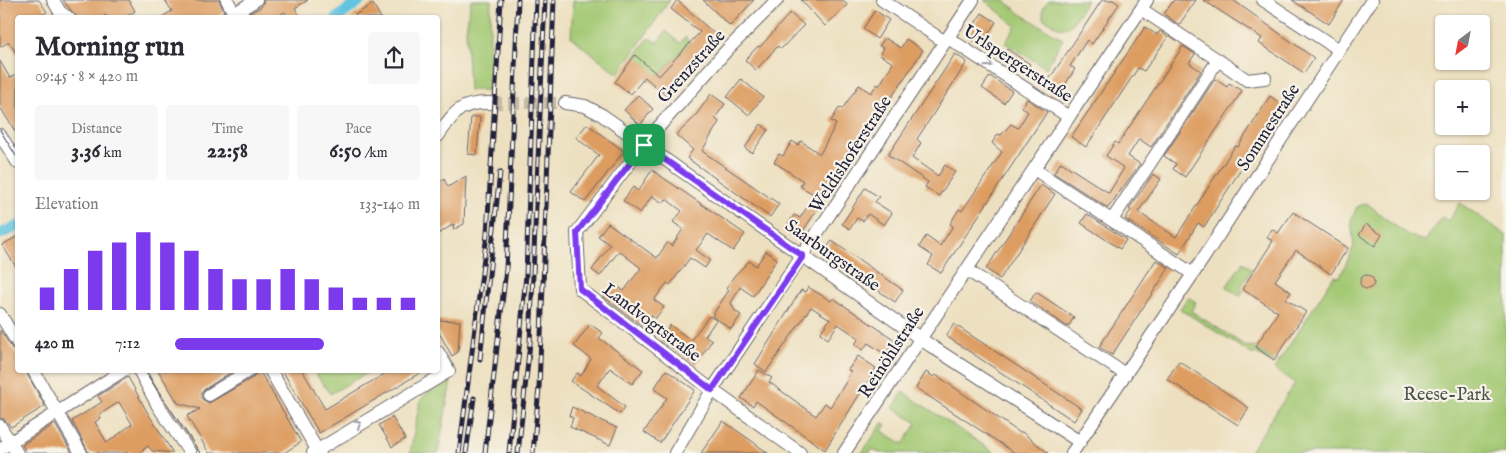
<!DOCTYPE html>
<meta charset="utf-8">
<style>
:root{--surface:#fff;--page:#f7f7f7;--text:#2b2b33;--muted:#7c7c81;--accent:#7c3aed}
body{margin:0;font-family:"IM FELL English",serif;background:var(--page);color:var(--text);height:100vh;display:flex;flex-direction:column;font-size:19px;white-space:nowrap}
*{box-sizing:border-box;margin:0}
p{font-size:16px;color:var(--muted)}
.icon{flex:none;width:28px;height:28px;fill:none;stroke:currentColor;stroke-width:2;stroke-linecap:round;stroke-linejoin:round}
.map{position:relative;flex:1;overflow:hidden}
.details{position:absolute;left:15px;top:15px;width:425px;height:358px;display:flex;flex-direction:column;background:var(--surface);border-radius:5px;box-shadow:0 1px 4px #0004}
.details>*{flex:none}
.needle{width:32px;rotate:212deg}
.buttons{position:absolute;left:1435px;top:15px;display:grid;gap:10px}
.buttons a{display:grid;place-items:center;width:55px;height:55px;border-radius:5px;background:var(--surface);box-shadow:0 1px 4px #0004;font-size:25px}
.pin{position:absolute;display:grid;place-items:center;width:42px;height:42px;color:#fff;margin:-21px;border-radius:10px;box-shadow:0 2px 8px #0006}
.round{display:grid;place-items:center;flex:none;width:52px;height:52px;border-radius:5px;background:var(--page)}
.head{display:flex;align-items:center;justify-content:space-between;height:85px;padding:0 20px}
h1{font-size:28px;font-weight:700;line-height:38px}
.stats{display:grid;grid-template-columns:repeat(3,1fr);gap:8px;height:85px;padding:5px 20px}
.stats div{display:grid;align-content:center;border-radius:5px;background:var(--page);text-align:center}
.stats b{font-size:21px;font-weight:700}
.stats small{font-size:14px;font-weight:400}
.stats p{font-size:14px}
.chart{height:140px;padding:10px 20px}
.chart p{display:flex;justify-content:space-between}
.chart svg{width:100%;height:90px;margin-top:5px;stroke:var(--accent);stroke-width:6}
ul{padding:0 20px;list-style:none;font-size:16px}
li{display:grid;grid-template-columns:80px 60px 1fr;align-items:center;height:38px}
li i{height:12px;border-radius:6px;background:var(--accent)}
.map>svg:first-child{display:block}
.green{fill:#a4c974;stroke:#637658}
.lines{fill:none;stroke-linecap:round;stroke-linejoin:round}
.canal{stroke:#61c4df;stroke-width:11}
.building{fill:#dd9c60;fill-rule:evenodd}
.minor-tunnel{stroke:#c4baa5;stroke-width:12;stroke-dasharray:12 6;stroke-linecap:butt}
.minor-casing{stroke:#69646a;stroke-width:14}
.minor{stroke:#fff;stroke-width:12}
.tram{stroke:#22223b;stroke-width:1}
.rail-casing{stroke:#22223b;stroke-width:5}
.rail{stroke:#f7f3e8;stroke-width:3;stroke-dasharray:9;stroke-linecap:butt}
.oneway{stroke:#9c9ca7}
.route-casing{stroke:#fff;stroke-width:10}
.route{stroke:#7c3aed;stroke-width:6}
.labels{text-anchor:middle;stroke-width:4.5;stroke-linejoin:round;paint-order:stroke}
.street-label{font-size:18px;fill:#22223b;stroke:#f7f3e8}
.park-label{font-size:18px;fill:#49544c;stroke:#f7f3e8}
</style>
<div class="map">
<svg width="1506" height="453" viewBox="0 0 1506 453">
<rect width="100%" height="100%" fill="#f7f3e8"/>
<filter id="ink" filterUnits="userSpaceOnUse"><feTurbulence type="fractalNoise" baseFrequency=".02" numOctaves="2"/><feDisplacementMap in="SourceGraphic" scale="10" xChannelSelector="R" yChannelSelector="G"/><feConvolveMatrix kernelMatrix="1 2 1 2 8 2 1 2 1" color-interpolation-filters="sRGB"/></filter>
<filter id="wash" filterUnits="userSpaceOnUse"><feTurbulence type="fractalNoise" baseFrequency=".0096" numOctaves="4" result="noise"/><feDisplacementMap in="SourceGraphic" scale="20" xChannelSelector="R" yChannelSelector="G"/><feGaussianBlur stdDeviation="1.12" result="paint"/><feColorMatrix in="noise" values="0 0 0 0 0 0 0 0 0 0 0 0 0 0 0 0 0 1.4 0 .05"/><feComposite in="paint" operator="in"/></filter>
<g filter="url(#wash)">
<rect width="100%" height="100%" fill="#ede0c0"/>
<path class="green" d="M471,0h20l-3,90h-19l-3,-60z
M573,0h97l-52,74 -47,-37z
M984,0h20l17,14 42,25 -17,29 -41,-25 11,-17z
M1049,0h38l-16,25 -10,4 -18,-11v-11z
M666,31l14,12 5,-6 5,5 -38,41 -8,-7 -9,-21 14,-17 9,5z
M1366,203c19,13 36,33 59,38l17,-24 6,4 12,-18 46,32v218h-257l46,-70 -21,-14 60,-93 6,1 14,-31 -3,-26 6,-13z
M1243,262l9,7 -12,19 3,3 -3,5 -14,-9z
M1188,297l8,5 -5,9 56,36 4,-1 23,14 -2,3 -17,-10 -2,2 -73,-46z
M317,370h55l-42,24 -14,-20z
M451,381l-13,72h-28l10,-52 7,-8z
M903,392l92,61h-116l-7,-4 -2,4h-8l21,-31 3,2 -4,7 21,13 14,-21 -24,-15z"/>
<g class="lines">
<path class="canal" d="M337,18l24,-18
M0,234l18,-8"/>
</g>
<g id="blocks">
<path class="building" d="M0,0h39l8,12 -10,6h-19v38l-9,-14 -9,5z
M63,0h66l6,11 -11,7h-16l-3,-3 -3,3h-25z
M165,0h54l5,11 -8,7h-56l12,-7z
M264,0h44l-13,8 6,10h-12l-4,-6 -10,6h-22l-3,-5 11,-6z
M677,0l42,38 -53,58 -21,-19 -14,17 -16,-12 20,-27 24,21 41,-44 -29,-23z
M703,0h51l-24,26z
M801,0h42l4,5 -22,21z
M1102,0h11l6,4 -27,40 -5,-4 -17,26 5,3 -17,27 -14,-9z
M1174,0h22l-17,25 -15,-11z
M1203,0h30l81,58 -10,15 -45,-30 3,-5z
M1292,0h52l-15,24z
M373,4l8,14h-31z
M875,10l14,10 -12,19 -14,-10z
M790,13l14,12 -23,24 -3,-3 -22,24 -11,-10 13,-14 2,1z
M982,13l14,9 -15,23 -14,-9z
M1145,27l12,8 3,-4 8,6 -24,34 -6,-3 -52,79 -15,-10z
M885,38l16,10 5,-9 17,11 -124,187 -14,-9 9,-13 6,3 15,-23 -15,-9 3,-5 -29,-19 5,-8 4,2 9,-15 6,4 3,-4 19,13 16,-30 -5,-3 8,-13 3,1 17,-24 12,8 6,-9 2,2 14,-23 -13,-8 4,-7 -5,-2z
M1183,46l12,8 -6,9 12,8 -50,76 -12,-8 -11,17 12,8 -32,44 -54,-35 7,-11 48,31 15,-25 -18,-12 9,-14 3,2z
M1007,49l23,15 -6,9 -23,-14z
M955,54l12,8 -50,77 4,4 -9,15 26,18 7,-11 10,7 -16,24 -14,-9 3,-5 -40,-27z
M0,61l10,17 8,-5v63l-18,-29z
M990,76l22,15 -8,12 -22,-15z
M741,79l22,18 -14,18 -22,-18z
M1215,79l12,8 2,-4 13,8 -57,86 -12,-8 3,-5 -12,-8z
M711,94l14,10 -10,14 4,4 -17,29 77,53 -9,13 -83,-59 6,-8 -17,-15 18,-17z
M638,95l15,14 -13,16 -16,-15z
M1270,96l13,9 -18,28 2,1 -15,22 -2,-1 -46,72 -6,-4 -19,31 -54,-35 6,-9 -2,-1 24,-35 8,5 -23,33 38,25 59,-91 3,1z
M1027,99l20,13 -106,161 -13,-8 5,-9 -14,-9 7,-11 14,10 13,-20 -3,-2 9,-15 3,2 40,-59 -10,-9 6,-9 3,1 10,-11 7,4 10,-16 -6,-5z
M471,117h9l-3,38 -9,-1z
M587,124l37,27 -39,51 -14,-10 28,-37 -23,-17z
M761,124l7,6 -16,23 -7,-5z
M652,170l93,64 -12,17 -25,-17 -12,16 14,10 -5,8 -15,-10 -20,27 -3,-2 -13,17 10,7 -9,12 -4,-4 -9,11 -38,-29 9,-14 11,8 17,-23 -22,-17 -19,25 -8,-6 18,-25 -12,-9 10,-13 49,35 10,-15 5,3 11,-17 -10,-7 9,-11 -16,-12 -3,4 -11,-7 -12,17 -17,-12 10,-14 5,4z
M466,176l-2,48 -11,6 1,-6 -16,10v-52l6,-3 4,8z
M1041,185l14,9 -55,85 -14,-10z
M865,188l14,9 -4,5 17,11 -8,12 -16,-11 -5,7 -6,-3 -7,11 -8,-5z
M1293,212l55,36 -17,26 -35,-24 -21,31 16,11 -5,7 20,13 -32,48 -19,-13 23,-35 -36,-23 31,-48 -6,-3 5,-9 6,4z
M1087,214l39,26 -6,9 -39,-26z
M1366,224l16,11 -7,11 -16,-11z
M18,236v34l-16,-25z
M832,241l71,49 -8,12 -72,-49z
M766,251l11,8 -24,37 -13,-9 -9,16 4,8 6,4 -10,14 -19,-13 17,-26 -3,-2 8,-12 15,-15 7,5z
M1156,260l13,8 -57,87 -13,-8z
M1360 282a7 7 0 1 1 14 0a7 7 0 1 1-14 0Z
M808,287l23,14 2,-3 62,42 -10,14 -17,-11 -5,7 -8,-6 4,-6 -21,-14 -10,15 -8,-6 10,-14 -19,-12 -45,65 -11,-8 46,-74 4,2z
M1036,292l38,25 -6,10 -38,-26z
M709,316l7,4 -11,16 7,4 -16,25 -36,-26 10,-14 21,15z
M438,320l22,1 -2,31 -6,4 -14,-25z
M590,324l13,9 -4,5 44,32 -11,14 -22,-16 -13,18 28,21 -5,7 -49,-33 6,-8 4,3 10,-17 -17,-13z
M954,324l128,85 -8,12 -128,-85z
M0,330l18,27v13h7l20,36 -34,21 -7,-8 -4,-1z
M858,356l18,12 -51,82 -69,-49 -3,5 -12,-8 18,-28 13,8 -3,4 47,34 9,-13 5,4 18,-28 -1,-1 4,-6 -3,-2z
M1179,361l70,47 -11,17 -71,-46z
M158,370h76l-32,21v8l7,4 45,-26 5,-7 42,72 -17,11h-75l-22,-37 13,-7 -22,-6z
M282,370h20l23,39 66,-39h34l-106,63z
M666,370l29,20 -35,53 -16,-11 23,-34 -13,-9z
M926,372l8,5 2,-2 84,58 2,-1 26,21h-33l-99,-65z
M128,377l18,33 27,43 -21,-2 -4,-5 -9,7h-50l-17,-32 30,-19 -4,-6zM119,402l13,22 -25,19 -12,-21 6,-4 -2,-3z
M572,407l45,21 -7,17 -40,-18 3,-9 -4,-2z
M392,417l13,22 -13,8 -13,-22z
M723,421l26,18 19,14h-67z
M55,424l17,29h-45l-5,-8z"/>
</g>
</g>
<g filter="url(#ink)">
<use href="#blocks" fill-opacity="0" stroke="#69646a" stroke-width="1"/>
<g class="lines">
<path class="minor-tunnel" d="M490,103h75"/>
<g class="minor-casing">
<path id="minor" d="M53,0l7,12 9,6
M227,0l10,18
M777,0l-50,50 -79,89 -71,93 3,57 132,101 88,63
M882,0l63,42
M1263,0l76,50
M1141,9l77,51
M227,18l29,-18
M948,38l121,79
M565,103l20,3 17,9 329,231 149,96
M0,135l18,28
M438,136c16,-23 21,-34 52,-33
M1034,169l159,105
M1141,177l77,-117 29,20 18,-2
M1112,220l27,-41
M967,270l158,104
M0,314l18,30
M33,370l48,83
M139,370l19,36 32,47
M270,370l49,83
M209,395l41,-25
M0,426l17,27
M0,449l124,-79
M313,453l136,-82 -11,-19
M675,453l37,-63 261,-390
M844,453l303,-453
M1072,453l121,-179 179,-274"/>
</g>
<use href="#minor" class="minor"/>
<path class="tram" d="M0,130l18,29
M144,370l56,83"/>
<g class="rail-casing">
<path id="rail" d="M480,359l20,-187
M459,453l28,-219 14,-234
M466,453l8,-55
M485,453l21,-184 12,-269
M509,453l17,-178 10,-275
M518,453l12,-110 15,-343
M533,453l6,-65 15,-388"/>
</g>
<use href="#rail" class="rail"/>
</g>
<defs><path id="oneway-chevron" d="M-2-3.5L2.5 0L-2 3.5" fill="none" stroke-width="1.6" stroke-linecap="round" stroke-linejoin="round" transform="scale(1.25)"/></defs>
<g class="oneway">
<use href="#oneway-chevron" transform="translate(989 64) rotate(33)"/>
<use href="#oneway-chevron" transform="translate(358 424) rotate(-31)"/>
</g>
</g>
<g class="lines" filter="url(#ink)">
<g class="route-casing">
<path id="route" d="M644,145l159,111 -91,134 -132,-101 -3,-57z"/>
</g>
<use href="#route" class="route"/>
</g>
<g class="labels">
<g class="street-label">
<text transform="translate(1018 63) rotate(33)" y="6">Urlspergerstraße</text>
<text transform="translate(691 66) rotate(-48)" y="6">Grenzstraße</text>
<text transform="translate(1268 127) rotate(-57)" y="6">Sommestraße</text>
<text transform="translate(850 154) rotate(-57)" y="6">Weldishoferstraße</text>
<text transform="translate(833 255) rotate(35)" y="6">Saarburgstraße</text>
<text transform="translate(652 322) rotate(37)" y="6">Landvogtstraße</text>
<text transform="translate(891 352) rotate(-57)" y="6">Reinöhlstraße</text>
</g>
<g class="park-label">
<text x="1447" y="400">Reese-Park</text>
</g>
</g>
</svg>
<div class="buttons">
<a><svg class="needle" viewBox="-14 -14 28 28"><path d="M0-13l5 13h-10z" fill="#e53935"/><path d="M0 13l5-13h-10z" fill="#7c7c81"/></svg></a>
<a>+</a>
<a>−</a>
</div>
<div class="pin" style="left:644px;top:145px;background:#1e9e55"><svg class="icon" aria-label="arrive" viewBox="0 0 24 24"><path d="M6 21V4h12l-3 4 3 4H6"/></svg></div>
<section class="details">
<div class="head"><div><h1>Morning run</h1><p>09:45 · 8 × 420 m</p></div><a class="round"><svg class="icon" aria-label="share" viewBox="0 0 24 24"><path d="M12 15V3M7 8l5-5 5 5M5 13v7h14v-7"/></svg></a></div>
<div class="stats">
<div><p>Distance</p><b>3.36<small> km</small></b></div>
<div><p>Time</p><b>22:58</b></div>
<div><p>Pace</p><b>6:50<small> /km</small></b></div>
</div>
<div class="chart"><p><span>Elevation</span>133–140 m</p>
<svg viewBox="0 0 160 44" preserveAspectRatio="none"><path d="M5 44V33M15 44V24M25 44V15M35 44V11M45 44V6M55 44V11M65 44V15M75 44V24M85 44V29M95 44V29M105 44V24M115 44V29M125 44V33M135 44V38M145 44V38M155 44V38"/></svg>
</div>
<ul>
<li><b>420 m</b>7:12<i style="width:61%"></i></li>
</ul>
</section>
</div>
